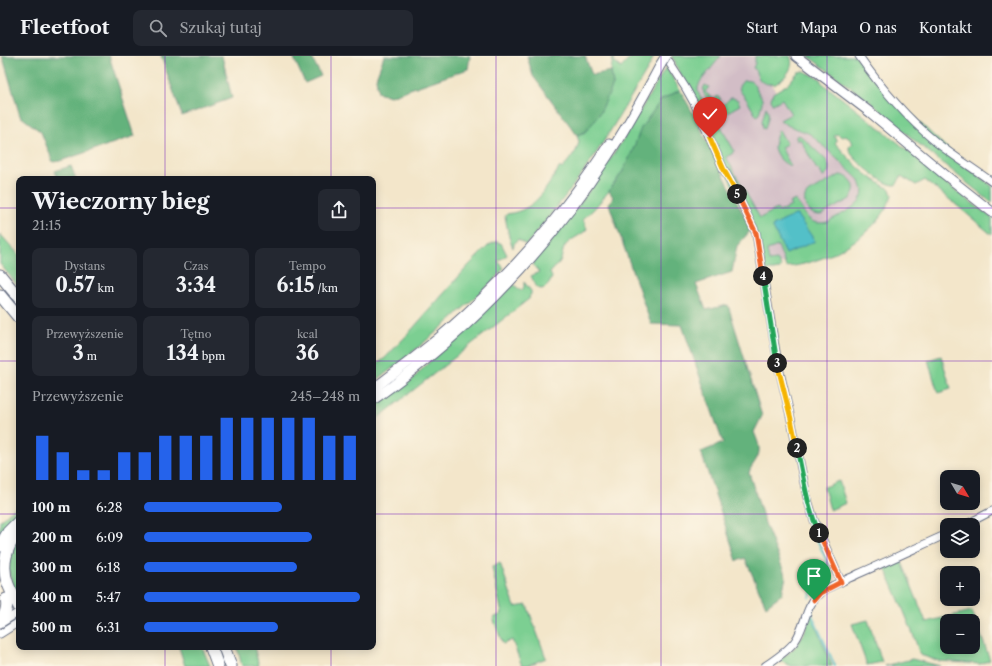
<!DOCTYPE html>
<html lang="pl">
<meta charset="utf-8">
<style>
:root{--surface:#171b24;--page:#242831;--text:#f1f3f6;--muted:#9ea1a6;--line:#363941;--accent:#2563eb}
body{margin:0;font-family:"Libre Caslon Text",serif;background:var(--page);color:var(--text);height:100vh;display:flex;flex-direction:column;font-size:15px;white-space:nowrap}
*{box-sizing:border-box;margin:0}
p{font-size:13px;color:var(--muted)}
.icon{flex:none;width:22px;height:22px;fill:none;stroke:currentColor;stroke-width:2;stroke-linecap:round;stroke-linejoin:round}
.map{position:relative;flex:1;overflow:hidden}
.sheet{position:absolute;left:16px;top:120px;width:360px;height:474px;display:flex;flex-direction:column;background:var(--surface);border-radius:8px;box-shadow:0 2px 10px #0003}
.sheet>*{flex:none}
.needle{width:26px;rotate:128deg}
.tools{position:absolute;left:940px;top:414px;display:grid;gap:8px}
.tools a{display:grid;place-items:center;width:40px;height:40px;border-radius:8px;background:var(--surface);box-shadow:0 2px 10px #0003;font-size:20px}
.pin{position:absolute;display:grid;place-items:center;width:34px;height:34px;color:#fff;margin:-41px -17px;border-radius:50% 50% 50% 0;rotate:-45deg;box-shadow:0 0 4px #0007}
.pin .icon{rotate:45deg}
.km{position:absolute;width:20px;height:20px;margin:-10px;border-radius:50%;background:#222;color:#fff;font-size:11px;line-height:20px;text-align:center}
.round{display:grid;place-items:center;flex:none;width:42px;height:42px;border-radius:8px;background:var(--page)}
.overview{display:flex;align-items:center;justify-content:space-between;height:68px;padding:0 16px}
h1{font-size:22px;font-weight:700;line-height:30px}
.metrics{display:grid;grid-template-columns:repeat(3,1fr);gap:6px;height:68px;padding:4px 16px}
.metrics div{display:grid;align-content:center;border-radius:8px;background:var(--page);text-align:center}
.metrics b{font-size:20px;font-weight:700}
.metrics small{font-size:11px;font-weight:400}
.metrics p{font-size:11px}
.chart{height:112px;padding:8px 16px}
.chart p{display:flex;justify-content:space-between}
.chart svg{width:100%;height:72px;margin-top:4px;stroke:var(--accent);stroke-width:6}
ul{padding:0 16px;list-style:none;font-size:13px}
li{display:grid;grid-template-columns:64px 48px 1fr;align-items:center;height:30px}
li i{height:10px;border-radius:5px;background:var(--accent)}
header{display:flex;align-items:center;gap:24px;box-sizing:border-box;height:56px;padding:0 20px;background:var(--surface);border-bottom:1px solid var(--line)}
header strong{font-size:19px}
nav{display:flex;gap:22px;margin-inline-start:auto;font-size:14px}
.search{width:280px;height:36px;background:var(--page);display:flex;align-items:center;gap:10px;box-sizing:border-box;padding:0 14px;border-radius:8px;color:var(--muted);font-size:15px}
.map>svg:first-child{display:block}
.industrial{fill:#d2bdc6}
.green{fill:#7bcf92;stroke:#4b7f78;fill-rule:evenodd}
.forest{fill:#64b27c;stroke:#40706d}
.water{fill:#52c0c8;stroke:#367893}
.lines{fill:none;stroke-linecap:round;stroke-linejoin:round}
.stream{stroke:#52c0c8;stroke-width:2}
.minor-casing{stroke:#676f84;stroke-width:9}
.major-casing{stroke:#676f84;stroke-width:11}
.highway-casing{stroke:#676f84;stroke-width:13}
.minor{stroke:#fff;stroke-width:7}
.major{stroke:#fff;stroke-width:9}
.highway{stroke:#fff;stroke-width:11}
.major-bridge-casing{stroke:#676f84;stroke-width:11;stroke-linecap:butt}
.major-bridge{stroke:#fff;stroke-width:9}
.split-1-casing{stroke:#fff;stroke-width:8}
.split-2-casing{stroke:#fff;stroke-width:8}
.split-3-casing{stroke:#fff;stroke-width:8}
.split-4-casing{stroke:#fff;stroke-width:8}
.split-5-casing{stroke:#fff;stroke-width:8}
.split-6-casing{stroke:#fff;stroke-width:8}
.split-1{stroke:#f0652b;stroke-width:5}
.split-2{stroke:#22a559;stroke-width:5}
.split-3{stroke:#f5b400;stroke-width:5}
.split-4{stroke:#22a559;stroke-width:5}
.split-5{stroke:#f0652b;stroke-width:5}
.split-6{stroke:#f5b400;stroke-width:5}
.grid{fill:none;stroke:#7b2cbf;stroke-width:1;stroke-opacity:0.55}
</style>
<header>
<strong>Fleetfoot</strong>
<div class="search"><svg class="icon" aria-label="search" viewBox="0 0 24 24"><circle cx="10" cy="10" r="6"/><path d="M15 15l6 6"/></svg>Szukaj tutaj</div>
<nav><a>Start</a><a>Mapa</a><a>O nas</a><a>Kontakt</a></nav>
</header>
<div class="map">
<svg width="992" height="610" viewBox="0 0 992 610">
<rect width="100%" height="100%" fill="#fcf5e5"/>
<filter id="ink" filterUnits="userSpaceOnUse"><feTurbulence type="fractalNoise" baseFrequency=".025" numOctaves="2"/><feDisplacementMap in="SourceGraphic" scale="8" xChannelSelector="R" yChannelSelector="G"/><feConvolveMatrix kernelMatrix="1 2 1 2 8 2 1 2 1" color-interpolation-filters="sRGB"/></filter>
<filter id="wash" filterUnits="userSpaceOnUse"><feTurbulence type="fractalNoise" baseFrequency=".012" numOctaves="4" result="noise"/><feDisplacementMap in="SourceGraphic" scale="16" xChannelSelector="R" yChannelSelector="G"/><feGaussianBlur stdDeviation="0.9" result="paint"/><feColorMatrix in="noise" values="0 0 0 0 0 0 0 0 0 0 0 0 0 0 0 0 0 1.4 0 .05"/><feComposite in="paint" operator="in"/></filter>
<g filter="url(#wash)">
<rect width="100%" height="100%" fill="#f3e6ca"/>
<path class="industrial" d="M710,0h54l6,26 9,15 5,-1 83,84 -16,56 -69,28h-14l-80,-179z"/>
<path class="green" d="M613,0h4l-3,3v3l7,6 11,-12h22l-5,11c-18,29 -35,59 -54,88 -21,31 -45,61 -69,90l-8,-6 -4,5 -1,4 -4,-11 -4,-21 2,-2c30,-4 38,-25 53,-47l2,2 14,-18 3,-9 -2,-7 8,-3 28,-47 -2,-14z
M671,0h50l-21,26 -2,6v4l3,6 13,12 2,9 18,31 -2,4 -6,3 34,61 17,-9 2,3 12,-6 -2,-3 6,-3c11,11 11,27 32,22 15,-9 48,-20 31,-43l-42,-40c-3,-3 -7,-6 -11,-7 -9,-4 -18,-5 -25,-12l11,-6 -9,-15 -9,5h-1l-1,-5 2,-6 15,-9 10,-12 6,-1 17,8v3l80,63 42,36 49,37v17l-38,-32 -29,-23 -9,5 -15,-9 -4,8 -2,1c-4,0 -9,-2 -12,-4 -7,-4 -35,-25 -34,-33 0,-2 2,-3 4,-5l-7,-8 -4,2 -5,-3 -3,2 3,5 -2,2c17,19 32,35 55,46l2,6c-3,8 -7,17 -13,24 -22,26 -58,44 -92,48h-1l-8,-21 -11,4 2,11 8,-1 1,1 3,6 -1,2 -7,1h-5l-3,-3 -2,-13 -70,-157 -18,-33 1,-1z
M755,0h35c6,12 -6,23 -16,29l-1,-2c-11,4 -16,-6 -18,-14l-2,-1 2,-5z
M808,0h48l14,20 96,90 26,20v17l-78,-63 -45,-39z
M666,11l14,23 -19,10 -29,52 -9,19 -14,20 -15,18 -11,10 4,10c-6,7 -16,9 -22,17 -3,4 -2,10 -5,15 -2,4 -7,8 -10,12l2,4c-1,5 -7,15 -14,11 -3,-2 -5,-9 -7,-12l8,-4 -6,-7 1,-1v-3c15,-18 30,-36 44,-55 33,-44 60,-92 88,-139z
M744,24l6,1 3,2 9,16v4l-3,11 -2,2 -2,-2 -8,-14 -7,-9 -1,-5z
M705,29l4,2 -4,5 10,8 2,-4 4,3 -2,2 -5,1c-8,-5 -14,-8 -9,-17z
M731,42h2l5,2 2,5 -16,9h-2l-2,-3c2,-5 6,-10 11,-13z
M766,51c5,6 1,14 -1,22l-2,-1 -1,-7z
M779,74l8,14 -6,3 10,19c-8,-2 -16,-11 -17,-19 0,-5 3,-12 4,-16z
M798,79l3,1 26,25c3,6 3,13 -4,16l-4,-8 -2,1 -17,-31 -3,2 -1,-3v-2z
M840,119c13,1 19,14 10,24l-29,16c-3,0 -4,0 -7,-1 -5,-1 -11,-11 -9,-17 1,-2 2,-4 4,-5l27,-15z
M0,178l19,21v32l-19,-23z
M498,185v2h3l6,12 -9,6 6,7 -13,15 -43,39 -41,35 -34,26v-16l12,-9 21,-22 63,-71 20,-20z
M524,226l7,9v3l-2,3 1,1 -157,124v-14l40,-29 13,-14 87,-81 8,7 3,-4z
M941,300l10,33 -13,4 -10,-33z
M839,425l7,22 -16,7 -6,-23z
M17,450l2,4v5l-12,9 -7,10v-13l6,-6z
M19,481v57l-6,-6 -5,-20 3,-19z
M901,504l25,62 46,-11 18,49 -9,4 -42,-3 -19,-6c-9,-30 -23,-59 -35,-87zM947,565h26v26h-26z
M500,507l15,44 12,-2 19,53 -20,8h-4l-10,-26 -9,4 -10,-26 9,-4 -10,-47z
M811,558l21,52h-40l-12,-5 -1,-1c6,-4 13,-9 17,-14 8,-9 11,-21 15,-32z
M868,564l14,42 -15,3 -15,-41z
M179,591h23l8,19h-25z
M237,591h17l5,19h-17z
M912,603l28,7h-55z"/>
<path class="forest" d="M2,0h107l26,80 -75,25 -7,1 -12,-30 -21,-16 -16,-55z
M161,0h61l10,42 -50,18z
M293,0h18l10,20 -16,7z
M384,0h86l-2,13 -78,27 -12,-4 -2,-14z
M527,0h58l7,19 19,-4 2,14 -13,28 -8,11 -7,8 -8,3 -44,-59z
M680,34l13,23 58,117 -14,16 -5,26 -36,12 10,26 22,-5 34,111 -8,16c3,8 8,17 3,26 -2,5 -7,9 -8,15l16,50 21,54 -4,17 -16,12 -21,-48 -8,3 -36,-109 22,-9 -41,-118 -31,-1 -42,-120 4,-7 -4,-6 14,-20 9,-19 9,-24 20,-28z
M71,110l5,13h-18l-3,-8z"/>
<path class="water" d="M795,159h2l18,26 -29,13 -13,-26v-2z"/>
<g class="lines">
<path class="stream" d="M811,464l3,12 17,39 -2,5 -13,8
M810,542l2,-10 2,-2
M812,555v4l23,51"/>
</g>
</g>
<g filter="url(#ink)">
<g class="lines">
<g class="minor-casing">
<path id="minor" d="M665,0l20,31 9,16 30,67 8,14 24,49 22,131 13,55 16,78 7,23 27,62
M859,0c22,32 48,62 78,87 18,14 37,26 55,39
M965,469l27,-14
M0,568l19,-12
M0,578l19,-12
M765,610c10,-7 23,-15 30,-25 10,-14 10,-34 23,-46 9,-9 29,-15 40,-21 30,-13 60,-27 89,-40"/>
</g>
<g class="major-casing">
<path id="major" d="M796,0l75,57 73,61 48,38
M373,333c25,-19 51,-38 75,-59 61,-54 117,-117 161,-186
M373,344c91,-64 171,-146 232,-240 21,-31 39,-64 56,-96"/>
</g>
<g class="highway-casing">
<path id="highway" d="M0,219l19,23
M0,239l19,23
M19,476c-13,14 -18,34 -11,52 3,8 8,16 11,23
M0,490l8,-14 11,-11
M0,565c6,-7 8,-14 6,-22
M211,591l7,19
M224,591l7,19"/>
</g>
<use href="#minor" class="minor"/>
<use href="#major" class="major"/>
<use href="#highway" class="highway"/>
<g class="major-bridge-casing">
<path id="major-bridge" d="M661,8l5,-8"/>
</g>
<use href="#major-bridge" class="major-bridge"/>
</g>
</g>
<g class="lines" filter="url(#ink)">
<g class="split-1-casing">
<path id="split-1" d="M814,544l6,-7 21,-11 -22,-49"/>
</g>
<g class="split-2-casing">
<path id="split-2" d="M797,392c6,28 10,58 22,85"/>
</g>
<g class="split-3-casing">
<path id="split-3" d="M777,307l14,56 6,29"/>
</g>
<g class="split-4-casing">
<path id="split-4" d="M763,220l14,87"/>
</g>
<g class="split-5-casing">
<path id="split-5" d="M737,138l19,39 7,43"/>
</g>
<g class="split-6-casing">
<path id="split-6" d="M710,82l14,32 13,24"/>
</g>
<use href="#split-1" class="split-1"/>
<use href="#split-2" class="split-2"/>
<use href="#split-3" class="split-3"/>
<use href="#split-4" class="split-4"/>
<use href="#split-5" class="split-5"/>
<use href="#split-6" class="split-6"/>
</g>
<path class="grid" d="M165,0v123M331,0v123M496,0v610M661,0v610M827,0v610M0,152h19M373,152h619M0,305h19M373,305h619M0,458h19M373,458h619M165,591v19M331,591v19"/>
</svg>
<div class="tools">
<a><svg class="needle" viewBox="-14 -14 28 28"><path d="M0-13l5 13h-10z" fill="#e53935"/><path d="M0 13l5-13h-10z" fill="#9ea1a6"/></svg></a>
<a><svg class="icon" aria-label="layers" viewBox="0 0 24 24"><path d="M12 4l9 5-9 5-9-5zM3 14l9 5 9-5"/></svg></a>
<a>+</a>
<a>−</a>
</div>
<div class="pin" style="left:814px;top:544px;background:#1e9e55"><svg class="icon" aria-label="arrive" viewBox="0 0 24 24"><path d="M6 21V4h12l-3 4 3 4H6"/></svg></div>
<div class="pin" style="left:710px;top:82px;background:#d93025"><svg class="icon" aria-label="check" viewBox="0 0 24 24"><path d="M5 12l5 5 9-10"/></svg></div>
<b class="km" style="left:819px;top:477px">1</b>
<b class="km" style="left:797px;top:392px">2</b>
<b class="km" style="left:777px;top:307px">3</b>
<b class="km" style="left:763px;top:220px">4</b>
<b class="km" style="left:737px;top:138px">5</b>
<section class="sheet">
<div class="overview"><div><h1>Wieczorny bieg</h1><p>21:15</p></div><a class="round"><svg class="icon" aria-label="share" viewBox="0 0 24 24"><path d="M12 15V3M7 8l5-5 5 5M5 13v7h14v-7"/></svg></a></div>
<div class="metrics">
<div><p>Dystans</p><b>0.57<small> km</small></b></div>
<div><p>Czas</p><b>3:34</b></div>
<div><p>Tempo</p><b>6:15<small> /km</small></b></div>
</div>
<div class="metrics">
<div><p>Przewyższenie</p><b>3<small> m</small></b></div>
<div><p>Tętno</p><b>134<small> bpm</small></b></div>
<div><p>kcal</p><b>36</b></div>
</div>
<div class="chart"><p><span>Przewyższenie</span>245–248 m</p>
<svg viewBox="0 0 160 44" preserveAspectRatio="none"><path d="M5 44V17M15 44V27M25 44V38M35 44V38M45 44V27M55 44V27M65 44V17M75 44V17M85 44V17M95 44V6M105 44V6M115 44V6M125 44V6M135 44V6M145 44V17M155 44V17"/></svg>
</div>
<ul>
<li><b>100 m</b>6:28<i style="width:64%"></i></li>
<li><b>200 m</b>6:09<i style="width:78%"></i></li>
<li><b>300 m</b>6:18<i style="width:71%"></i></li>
<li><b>400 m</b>5:47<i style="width:100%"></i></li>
<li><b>500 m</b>6:31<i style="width:62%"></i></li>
</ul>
</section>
</div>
